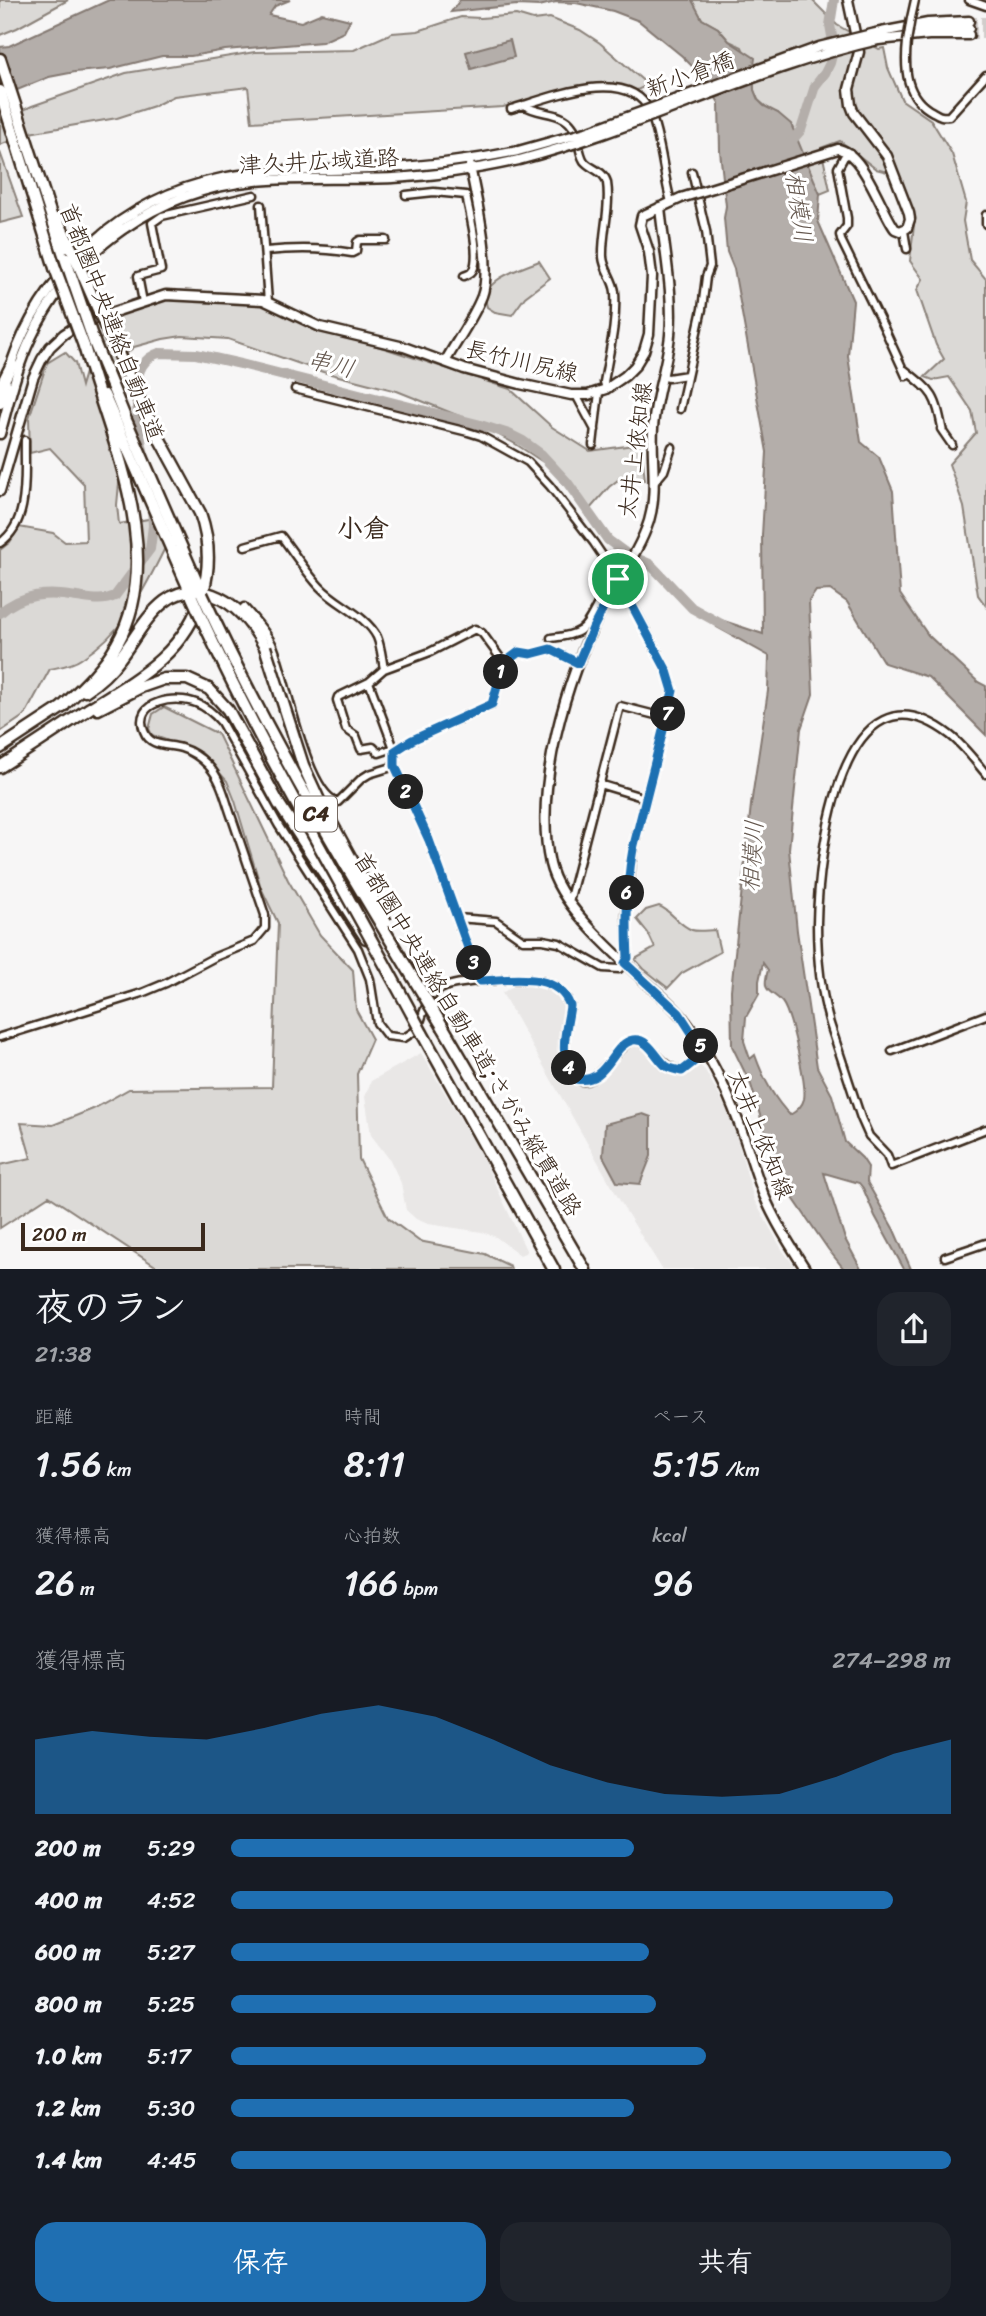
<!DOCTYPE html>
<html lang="ja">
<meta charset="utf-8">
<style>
:root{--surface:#171b24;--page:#20242c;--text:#f1f3f6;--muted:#9ea1a6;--accent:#1f6fb2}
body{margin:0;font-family:Sriracha,"Klee One",sans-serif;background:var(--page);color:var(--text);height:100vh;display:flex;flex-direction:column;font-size:26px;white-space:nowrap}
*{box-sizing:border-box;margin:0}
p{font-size:23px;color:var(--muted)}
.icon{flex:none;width:38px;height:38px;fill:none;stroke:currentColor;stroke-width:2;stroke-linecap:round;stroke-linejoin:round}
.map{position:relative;height:1269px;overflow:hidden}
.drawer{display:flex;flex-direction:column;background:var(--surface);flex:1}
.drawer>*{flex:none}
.scale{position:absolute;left:21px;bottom:18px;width:184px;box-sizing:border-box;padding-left:7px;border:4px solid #3b2a1e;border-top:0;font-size:19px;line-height:24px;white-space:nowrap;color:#3b2a1e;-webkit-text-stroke:5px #fff;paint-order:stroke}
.pin{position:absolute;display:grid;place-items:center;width:60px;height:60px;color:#fff;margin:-30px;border:4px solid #fff;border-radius:50%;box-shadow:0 2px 7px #0007}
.km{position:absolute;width:35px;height:35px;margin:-18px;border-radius:50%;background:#222;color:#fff;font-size:19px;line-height:35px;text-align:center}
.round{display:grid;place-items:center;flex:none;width:74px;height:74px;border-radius:21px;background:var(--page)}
.headline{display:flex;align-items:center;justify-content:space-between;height:119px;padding:0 35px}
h1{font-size:38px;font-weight:600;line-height:52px}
.figures{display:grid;grid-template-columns:repeat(3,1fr);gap:10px;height:119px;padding:7px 35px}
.figures div{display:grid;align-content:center}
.figures b{font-size:35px;font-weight:600}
.figures small{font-size:19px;font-weight:400}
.figures p{font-size:19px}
.chart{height:196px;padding:14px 35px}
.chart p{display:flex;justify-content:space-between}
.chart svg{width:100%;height:126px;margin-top:7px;fill:var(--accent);opacity:.7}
.button{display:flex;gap:14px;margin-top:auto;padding:14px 35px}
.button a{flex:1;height:80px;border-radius:21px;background:var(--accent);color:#fff;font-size:28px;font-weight:600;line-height:80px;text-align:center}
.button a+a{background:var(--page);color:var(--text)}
ul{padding:0 35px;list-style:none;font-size:23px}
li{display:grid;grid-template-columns:112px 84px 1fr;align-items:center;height:52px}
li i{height:18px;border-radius:9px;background:var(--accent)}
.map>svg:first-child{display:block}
.built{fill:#e9e7e6}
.green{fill:#dbd9d6;stroke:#8b827a;stroke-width:2}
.water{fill:#b4aeaa;stroke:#847972;stroke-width:2;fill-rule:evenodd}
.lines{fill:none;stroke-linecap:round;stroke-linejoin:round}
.river{stroke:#b4aeaa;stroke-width:10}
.major-tunnel{stroke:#d1cdcb;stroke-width:8;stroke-dasharray:8 4;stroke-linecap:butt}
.minor-casing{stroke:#3b2a1e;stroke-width:11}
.major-casing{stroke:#3b2a1e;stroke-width:13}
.highway-casing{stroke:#3b2a1e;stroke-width:15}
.minor{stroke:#fff;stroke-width:6}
.major{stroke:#fff;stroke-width:8}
.highway{stroke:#fff;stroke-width:10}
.minor-bridge-casing{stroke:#3b2a1e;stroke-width:11;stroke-linecap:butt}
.major-bridge-casing{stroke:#3b2a1e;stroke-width:13;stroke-linecap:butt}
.highway-bridge-casing{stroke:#3b2a1e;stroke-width:15;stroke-linecap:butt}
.minor-bridge{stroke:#fff;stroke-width:6}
.major-bridge{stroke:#fff;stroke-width:8}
.highway-bridge{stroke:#fff;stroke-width:10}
.route-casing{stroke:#fff;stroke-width:14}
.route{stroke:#1f6fb2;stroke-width:9}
.labels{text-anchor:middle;stroke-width:6;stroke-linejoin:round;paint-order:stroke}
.shield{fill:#fff;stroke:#766a62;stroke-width:2}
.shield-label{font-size:21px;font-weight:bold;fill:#3b2a1e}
.street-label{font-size:23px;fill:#3b2a1e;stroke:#fff}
.water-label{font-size:24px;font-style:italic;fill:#65584f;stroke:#fff}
.quarter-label{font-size:26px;font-weight:bold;fill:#3b2a1e;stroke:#fff}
</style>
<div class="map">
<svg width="986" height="1270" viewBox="0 0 986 1270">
<rect width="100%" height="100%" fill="#f7f6f6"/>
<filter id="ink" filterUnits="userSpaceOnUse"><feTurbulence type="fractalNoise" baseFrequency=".0143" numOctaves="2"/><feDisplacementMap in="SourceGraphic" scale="14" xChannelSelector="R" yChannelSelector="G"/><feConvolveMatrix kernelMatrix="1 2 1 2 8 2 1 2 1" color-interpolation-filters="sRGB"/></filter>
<g filter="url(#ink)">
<path class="built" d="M518,983l30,7 14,11 2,12 -7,37 13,32 12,4 14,-4 27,-31 12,-6 6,2 24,24 11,4 10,1 13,-11 6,5 27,49 22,81 29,51 14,18h-135l-35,-56 -125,-220z
M421,1053l59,99 47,100 -7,3 -24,-18 -14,-5 -54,-8 -12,-5 -10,-9 -5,-27 -11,-23 -19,-25 -6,-38 6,-16z"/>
<path class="green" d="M0,0h68l-51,28 -17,7z
M690,0h122l25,25 42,24 5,-1 4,20 14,32 29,20 21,34 14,48 -3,19 7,39 16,19v327l-8,-11 -14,-88 -15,-43 27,-31 -4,-22 -23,-34 -16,3 -8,-3 19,-18 -8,-14 -19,-55 6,-11 -13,-18 4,-36 -15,-50 -23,-6 -36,-28 -19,7 9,42 -10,4 -42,-81 -7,-2 -13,-11 -4,-10 -1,-17 -11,-26 -13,-6 -11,-13 -16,-9z
M516,15l17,5 17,-2 30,12 20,13 48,42 -13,6 -22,-7h-22l-88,23 -251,15 -4,-35 -74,9 -20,10 -37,12 -88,15 -29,12v-24l32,-15 94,-33 129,-21 99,-2 38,-17 26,-2 43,-14 20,1z
M0,152l23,65 -23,6z
M539,261l11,17 -25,19 -13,18 -17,-3 -8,-5c-9,-28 32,-37 52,-46z
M174,297l92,7 43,22 78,23 123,40 42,38 38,24 51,-7 4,36 -22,-4 -14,11 -20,23 -43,-46 -32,-21 -35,-19 -82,-33 -74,-19 -95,-33 -46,-3 -19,3 -29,8 -16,14 -9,55 11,19 2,16 -5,54 2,19 41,-7 8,25c-24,47 -41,88 -87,117 -8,6 -21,8 -31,10l-25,46 -25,17v-182l10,-8 9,-15 34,6 12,9 21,-1 -2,-57 -34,-36 -20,5 -1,-35 18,-55 18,-11 10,11 6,23c7,-27 27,-71 55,-81 11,-4 26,-5 38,-8z
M164,707l54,27 70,146 32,55 33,35 3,40 16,29 -15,35 2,85 29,59 31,23 66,13 25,12 1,3h-351l-111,-73 -49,32v-63l31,-7 -10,-35 32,2 40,-16 36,-20 143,-2 6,-164 -17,-35 -26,-87 -8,-20 -25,-28 -50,-18 -3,-6 4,-15z
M659,906c13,5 19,19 33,24 6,2 16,0 23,0l5,22 -38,21 -14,15 -24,-19 -9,-10 20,-11 -7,-15 -11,-14 9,-9z"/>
<path class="water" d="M109,0h181l-15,6 -6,9 32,7 21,-9 28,7 -6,12 -22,10 -97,8 -34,6h-29l-52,13 -35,3 -26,5 -49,20v-50l9,-1z
M460,0h232l10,19 16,9 11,13 26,17 -2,15 1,17 4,10 6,6 14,7 13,11 29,70 -2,27 35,80 -5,55 13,86 18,15 14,34 7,103 28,41 50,47 8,4v49l-58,-58 -44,-14 -37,-61 -17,-12 -14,1 -7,10 4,93 -12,35 -12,120 8,82 20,136 15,28 13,47 17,16 6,9 -1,15 27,48 17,39h-7l-29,-53 -12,-28 -4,-5 -35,-10 21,66 16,30h-17l-16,-20 -50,-73 -27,-91 -19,-39 -1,-56 20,-185 17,-114 1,-35 -52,-29 4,-7 42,14 -1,-99 5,-83 -33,-183 -7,-17 -3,-34 2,-12 -6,-55 -1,-48 -16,-26 -21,-21 -43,-35 -26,-10 -37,-8 -20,-1 -17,4 -22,-1 -66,7zM763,963l5,7c-7,24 3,19 14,32 9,11 25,83 22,97 -2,8 -7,12 -14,16 -16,-16 -28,-40 -35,-60l-5,4 -6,-18 2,-24 13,-23v-13z
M510,40l4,17 -43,12 -5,-17z
M643,1114l8,3v39l-11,28 -23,-2 -14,-26 2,-32z"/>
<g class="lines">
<path class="river" d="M788,145l13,-15 14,-44 10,-13 5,-10 4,-16 -4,-22 4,-25
M145,459c-5,-19 -14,-76 -3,-93 4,-6 10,-11 17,-13l37,1 45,10 236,60 32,10 14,7 18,13 26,28 41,58 19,14 23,10 42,44 40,22
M0,613c22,-20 49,-21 77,-16 14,2 25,5 38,-1l35,-47 3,-23 -1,-20"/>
<path class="major-tunnel" d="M969,21h17
M969,28h17
M969,35h17"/>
<g class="minor-casing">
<path id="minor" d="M969,0l17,6
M911,18l4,-18
M907,42c-3,28 -1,56 26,70 7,4 9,5 16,4l37,-41
M524,105c14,10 38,6 48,21 8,9 5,24 12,35 6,8 21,10 23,22 4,25 -5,49 -4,74 1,13 11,23 12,35 2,31 -6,61 -11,90l2,7
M511,109c35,-10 118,-45 139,3 11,25 13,62 21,90
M850,153l-6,4 -6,11 9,50v8l-7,9 1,5 44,90 21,46
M406,195l28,-3 32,3c3,18 15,59 7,75 -3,5 -5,4 -9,6
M261,205l7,97
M986,215v9
M904,231l3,18
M266,251c29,-3 57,-3 86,2l4,-2 1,-9 3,-2h26
M143,302l-5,-26 23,-6 -9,-47 10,-7 92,-21
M905,370c30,24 30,24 38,62
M662,376l6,2 19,-3
M295,389l173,43 13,4 47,26 22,24 44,57 27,40 46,88 6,20 -40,158 -7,65 2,44 -9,11 -16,-1 -44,-25 -16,-3h-20l-27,-19 -39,-3 -28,-78 -34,-74v-15l-26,-69 15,-13 46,-17 45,-23 7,4 22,30
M576,395l19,35
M680,409l22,-100 4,-32 4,-11 -4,-35 -14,-59
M941,429l11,16
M593,445l6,-53
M653,484l11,-13 8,-24
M0,543c31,-21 24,-70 25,-103
M245,546l36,-10c13,17 25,36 39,51 17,18 46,28 57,50 4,9 5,22 7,32
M244,607c10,12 23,25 29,39 13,29 33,148 65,156l23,-23 8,-5 26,-8
M551,638c35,-4 33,-9 49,-38l8,-3
M369,682l-31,15 -1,3 9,29 10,7 5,13 12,-2 6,6 15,-5
M395,751l17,-11 80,-36 12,-41 15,-11 12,2 19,-5 28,14
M986,774c-11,-13 -22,-28 -36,-39 -109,-83 -132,122 -133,188 0,33 4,70 13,101l31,94 8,18 18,19 4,11 95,-37
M599,784l46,14
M569,902l51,-196 47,12
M480,981c29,-1 78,-11 90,25 -3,23 -13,47 2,68 21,27 43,-32 62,-34 18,-1 24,27 48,31l22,-18
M0,1037l142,-44 24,-10 49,-26 39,-16 11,-13v-13c-11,-33 -22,-65 -33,-97 -7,-19 -10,-38 -24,-53 -8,-8 -17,-14 -27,-17 -14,-4 -31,-1 -37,-17 -12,-31 33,-36 52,-28 11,4 18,11 25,19l58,104 79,123 12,30 7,44 10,13 17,2 14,-9c12,-41 19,-44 62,-48l-23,-63
M892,1051l94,-36
M945,1257l41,-14"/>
</g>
<g class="major-casing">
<path id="major" d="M918,30l51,-2
M876,33l52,-10 41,-2
M878,40l51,-5h40
M838,149c25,3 43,61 57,80l5,2 7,-3 3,-9 -1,-6 -22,-57 -33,-43 -3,-8 -2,-16 10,-37 -11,-52
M660,207c4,42 14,86 10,128 -3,31 -15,61 -17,93 -2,30 5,63 -4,93 -10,31 -32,59 -47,88 -35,68 -69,178 -52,255 10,43 67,91 99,121 13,12 27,23 37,37 20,26 41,68 52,99 9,23 16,48 25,72 11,27 27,52 43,77
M445,362c12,-22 28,-43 37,-66 11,-30 -6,-97 -12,-130
M10,367c32,-95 113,-169 212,-189 48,-10 99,-7 148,-9 50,-2 99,-8 148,-18
M0,404l6,-21
M0,434c9,-32 16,-65 31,-96 41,-88 127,-148 224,-157 46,-4 92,-1 138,-3 43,-2 85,-9 126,-18
M0,491l33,-113 9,-19 8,-12 14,-13 17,-11 85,-28 97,5 57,27 84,20 60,22 56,15 51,11h17l18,-6 19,-13 10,-10 9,-15 5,-17 3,-58 -3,-24 -9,-27 2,-9 39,-18"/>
</g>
<g class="highway-casing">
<path id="highway" d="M0,59l65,199
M0,91l55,177
M57,219l15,31
M94,342l32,78 76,174
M0,388l12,-24
M104,395l88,201
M85,691c14,-9 25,-19 35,-33 23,-30 44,-81 93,-63 24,9 40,30 52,52
M61,708c21,-20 42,-39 56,-64 51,-90 -8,-208 -33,-298
M98,709l43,-22 23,-8h23l22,10 19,21 51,94 87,134
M0,748l64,-42
M0,767c30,-19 60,-39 90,-59 24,-15 50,-30 71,-49 41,-37 58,-92 39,-146l-54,-99 -42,-91
M443,1027l142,243
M422,1033l132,237"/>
</g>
<use href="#minor" class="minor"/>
<use href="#major" class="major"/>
<use href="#highway" class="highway"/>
<g class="minor-bridge-casing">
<path id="minor-bridge" d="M907,42l4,-24"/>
</g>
<g class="major-bridge-casing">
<path id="major-bridge" d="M518,151l68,-19 233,-85 57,-14
M519,160c122,-32 236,-92 359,-120
M681,198l157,-49"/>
</g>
<g class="highway-bridge-casing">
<path id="highway-bridge" d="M72,250l32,73
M65,258l29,84
M55,268l29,78
M202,594c69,150 155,292 241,433
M192,597c67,150 153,291 230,436
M265,647l38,118 16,35 67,122"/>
</g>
<use href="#minor-bridge" class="minor-bridge"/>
<use href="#major-bridge" class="major-bridge"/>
<use href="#highway-bridge" class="highway-bridge"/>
</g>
</g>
<g class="lines" filter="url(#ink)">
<g class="route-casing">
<path id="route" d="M618,579l49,92 6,20 -40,158c-7,36 -7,72 -5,109l-3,5 54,50 26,40 -23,18c-5,-1 -11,-2 -16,-5 -10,-8 -17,-28 -33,-26 -22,4 -25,45 -57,39 -19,-26 -10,-44 -6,-73 -12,-36 -61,-26 -90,-25l-51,-141 -34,-74v-15l17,-11 80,-36 12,-41 15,-11 12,2 19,-5 28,14 15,-35z"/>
</g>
<use href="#route" class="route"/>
</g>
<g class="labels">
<rect class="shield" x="295" y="796.5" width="42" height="35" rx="5"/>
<g class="shield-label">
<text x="316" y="821">C4</text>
</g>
<g class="street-label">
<text transform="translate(690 74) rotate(-20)" y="8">新小倉橋</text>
<text transform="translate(319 161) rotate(-3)" y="8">津久井広域道路</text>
<text transform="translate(112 322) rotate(69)" y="8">首都圏中央連絡自動車道</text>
<text transform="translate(522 361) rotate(13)" y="8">長竹川尻線</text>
<text transform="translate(635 450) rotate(-83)" y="8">太井上依知線</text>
<text transform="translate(468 1034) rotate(59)" y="8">首都圏中央連絡自動車道;さがみ縦貫道路</text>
<text transform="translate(761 1134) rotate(68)" y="8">太井上依知線</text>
</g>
<g class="water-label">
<text transform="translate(799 207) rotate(82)" y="8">相模川</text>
<text transform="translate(331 364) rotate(14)" y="8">串川</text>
<text transform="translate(752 856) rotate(-86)" y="8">相模川</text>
</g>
<g class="quarter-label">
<text x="363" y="537">小倉</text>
</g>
</g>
</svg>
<div class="scale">200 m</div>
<div class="pin" style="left:618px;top:579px;background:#1e9e55"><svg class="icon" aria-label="arrive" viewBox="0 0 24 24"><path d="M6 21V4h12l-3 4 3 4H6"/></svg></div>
<b class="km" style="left:501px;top:672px">1</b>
<b class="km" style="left:406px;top:792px">2</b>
<b class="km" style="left:474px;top:963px">3</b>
<b class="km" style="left:569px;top:1068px">4</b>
<b class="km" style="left:701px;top:1046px">5</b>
<b class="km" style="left:627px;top:893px">6</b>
<b class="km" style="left:668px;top:714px">7</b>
</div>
<section class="drawer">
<div class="headline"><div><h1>夜のラン</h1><p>21:38</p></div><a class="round"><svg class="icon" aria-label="share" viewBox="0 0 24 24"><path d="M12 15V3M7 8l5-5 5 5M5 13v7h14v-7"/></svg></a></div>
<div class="figures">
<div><p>距離</p><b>1.56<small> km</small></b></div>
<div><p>時間</p><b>8:11</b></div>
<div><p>ペース</p><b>5:15<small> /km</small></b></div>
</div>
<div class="figures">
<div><p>獲得標高</p><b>26<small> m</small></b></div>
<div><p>心拍数</p><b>166<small> bpm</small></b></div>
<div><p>kcal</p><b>96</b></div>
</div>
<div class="chart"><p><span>獲得標高</span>274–298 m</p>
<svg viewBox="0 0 160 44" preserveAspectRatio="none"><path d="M0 44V18L10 15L20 17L30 18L40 14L50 9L60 6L70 10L80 18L90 27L100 33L110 37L120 38L130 37L140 31L150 23L160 18V44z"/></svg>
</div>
<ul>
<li><b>200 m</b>5:29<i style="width:56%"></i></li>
<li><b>400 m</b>4:52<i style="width:92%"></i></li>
<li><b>600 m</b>5:27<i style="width:58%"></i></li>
<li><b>800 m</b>5:25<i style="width:59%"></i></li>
<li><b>1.0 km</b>5:17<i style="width:66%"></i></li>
<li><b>1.2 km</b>5:30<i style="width:56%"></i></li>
<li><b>1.4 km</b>4:45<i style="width:100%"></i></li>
</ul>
<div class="button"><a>保存</a><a>共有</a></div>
</section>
